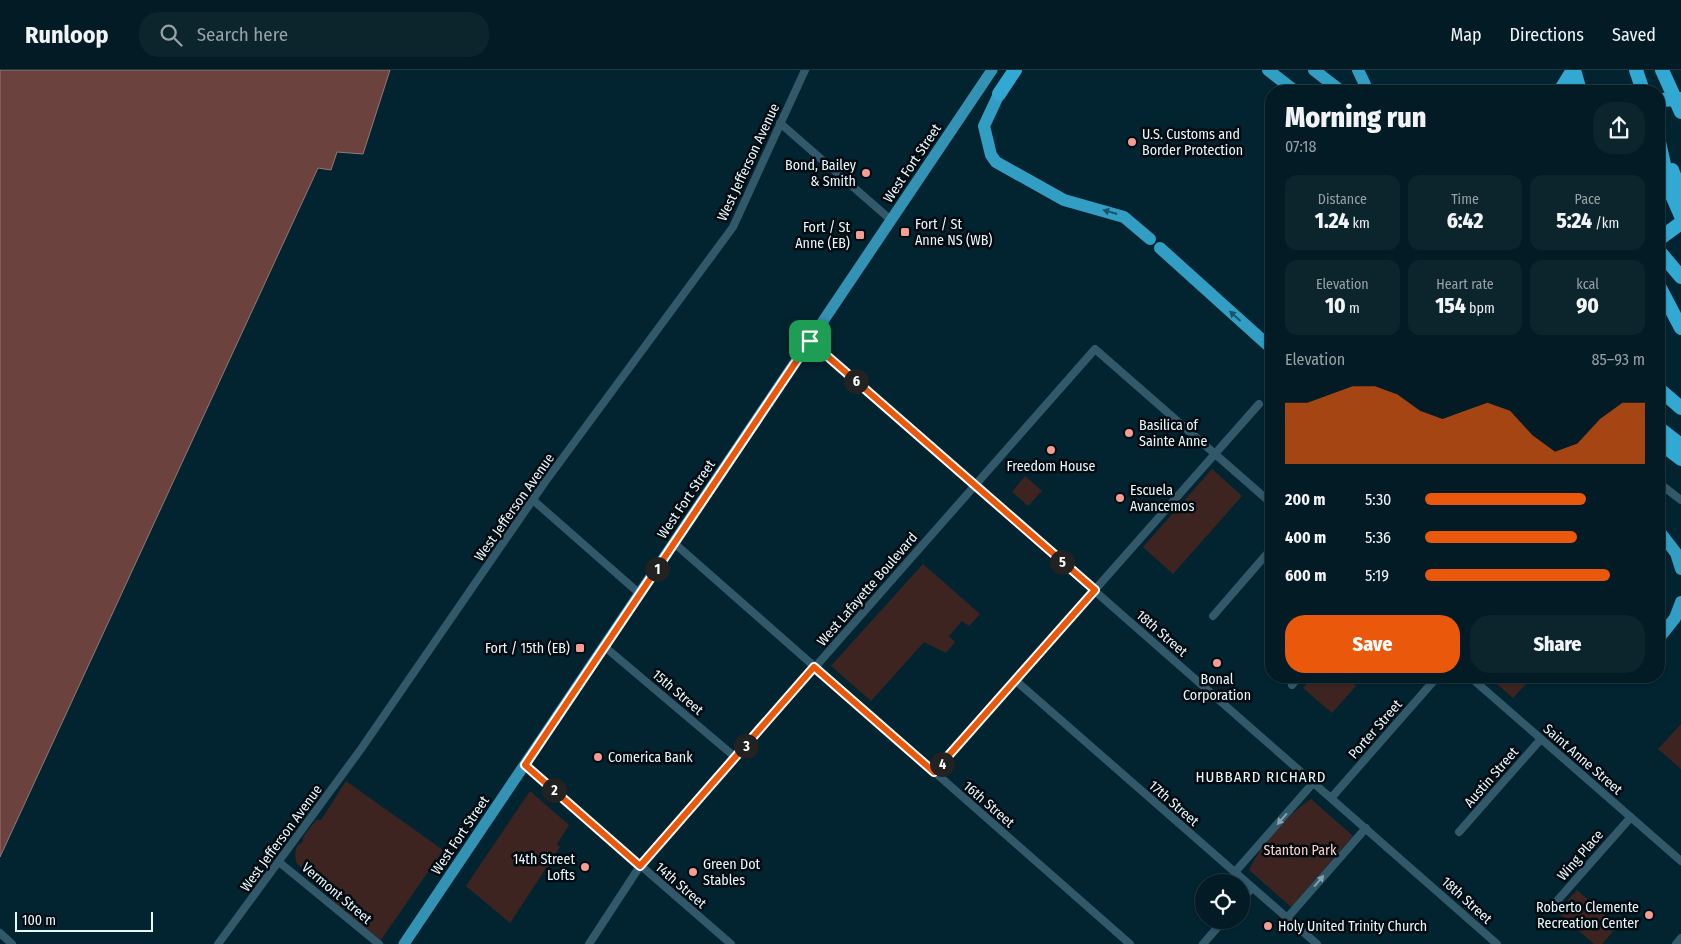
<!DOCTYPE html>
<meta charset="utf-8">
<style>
:root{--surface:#021b24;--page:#0c242c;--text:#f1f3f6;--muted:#96a1a6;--line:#233941;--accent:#ea580c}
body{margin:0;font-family:"Fira Sans Condensed",sans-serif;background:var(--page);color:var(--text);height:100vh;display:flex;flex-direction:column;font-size:19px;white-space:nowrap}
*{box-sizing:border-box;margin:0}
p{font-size:16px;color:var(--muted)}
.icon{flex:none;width:28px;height:28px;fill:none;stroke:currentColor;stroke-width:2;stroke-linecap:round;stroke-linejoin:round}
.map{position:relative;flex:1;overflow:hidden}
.details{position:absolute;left:1265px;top:15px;width:400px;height:598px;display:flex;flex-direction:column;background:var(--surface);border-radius:20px;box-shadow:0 1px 4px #0004,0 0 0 1px var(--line)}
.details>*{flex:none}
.tools{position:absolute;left:1195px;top:804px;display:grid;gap:10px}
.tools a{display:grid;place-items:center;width:55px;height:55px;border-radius:50%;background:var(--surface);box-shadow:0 1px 4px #0004,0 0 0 1px var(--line);font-size:25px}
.scale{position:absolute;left:15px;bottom:12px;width:138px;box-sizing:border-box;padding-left:5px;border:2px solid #e9f8fe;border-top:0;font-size:14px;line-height:18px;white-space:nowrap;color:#e9f8fe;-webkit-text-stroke:4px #020b10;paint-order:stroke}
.pin{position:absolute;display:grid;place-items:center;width:42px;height:42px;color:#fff;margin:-21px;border-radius:10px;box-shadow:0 2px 8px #0006}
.km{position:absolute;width:25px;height:25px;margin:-12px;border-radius:50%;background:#222;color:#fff;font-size:14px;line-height:25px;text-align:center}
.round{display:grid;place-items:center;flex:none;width:52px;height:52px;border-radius:20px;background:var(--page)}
.summary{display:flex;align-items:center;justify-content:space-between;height:85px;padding:0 20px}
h1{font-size:28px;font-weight:800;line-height:38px}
.figures{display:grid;grid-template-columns:repeat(3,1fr);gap:8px;height:85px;padding:5px 20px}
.figures div{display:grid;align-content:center;border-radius:12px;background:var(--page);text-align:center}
.figures b{font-size:21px;font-weight:800}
.figures small{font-size:14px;font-weight:400}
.figures p{font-size:14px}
.chart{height:140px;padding:10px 20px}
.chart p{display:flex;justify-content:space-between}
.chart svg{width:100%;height:90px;margin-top:5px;fill:var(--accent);opacity:.7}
.cta{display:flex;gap:10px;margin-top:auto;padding:10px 20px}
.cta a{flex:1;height:58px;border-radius:20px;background:var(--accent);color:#fff;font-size:20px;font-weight:800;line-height:58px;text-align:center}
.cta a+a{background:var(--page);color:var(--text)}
ul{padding:0 20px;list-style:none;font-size:16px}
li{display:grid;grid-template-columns:80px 60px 1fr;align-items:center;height:38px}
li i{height:12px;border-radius:6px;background:var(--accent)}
header{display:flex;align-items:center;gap:30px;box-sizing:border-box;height:70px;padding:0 25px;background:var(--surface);border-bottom:1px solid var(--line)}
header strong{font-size:24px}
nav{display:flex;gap:28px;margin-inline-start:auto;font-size:18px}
.search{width:350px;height:45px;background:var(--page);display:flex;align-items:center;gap:12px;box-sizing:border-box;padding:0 18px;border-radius:20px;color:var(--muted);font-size:19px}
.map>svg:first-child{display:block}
.green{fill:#3e2421}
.water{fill:#6b423e;stroke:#917978}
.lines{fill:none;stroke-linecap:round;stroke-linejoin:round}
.minor{stroke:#31596a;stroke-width:8}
.primary{stroke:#3492b5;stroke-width:11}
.trunk{stroke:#329ec4;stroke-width:12}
.motorway{stroke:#31a9d3;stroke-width:14}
.motorway-bridge{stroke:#31a9d3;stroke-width:14}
.oneway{fill:#1a546a}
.oneway2{fill:#84a1ad}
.route-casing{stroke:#fff;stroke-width:10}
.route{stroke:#ea580c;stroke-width:6}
.poi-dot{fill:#f59c93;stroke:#020b10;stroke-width:2}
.labels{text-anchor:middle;stroke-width:5;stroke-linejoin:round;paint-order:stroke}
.poi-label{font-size:14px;fill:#e9f8fe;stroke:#020b10;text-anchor:start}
.street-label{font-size:14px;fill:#e9f8fe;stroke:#020b10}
.park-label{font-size:14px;fill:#fed0ca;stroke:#020b10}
.neighbourhood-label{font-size:15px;letter-spacing:1px;fill:#e9f8fe;stroke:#020b10}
</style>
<header>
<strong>Runloop</strong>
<div class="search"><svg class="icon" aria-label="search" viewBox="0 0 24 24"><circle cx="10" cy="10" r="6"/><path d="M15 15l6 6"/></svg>Search here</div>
<nav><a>Map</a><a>Directions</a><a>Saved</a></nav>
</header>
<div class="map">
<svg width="1681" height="874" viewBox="0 0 1681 874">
<rect width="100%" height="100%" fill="#022430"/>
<path class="green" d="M1212,399l30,27 -69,78 -30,-27z
M1025,406l17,15 -14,15 -16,-14z
M923,494l57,50 -11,12 -7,-5 -13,15 6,6 -9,11 -22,-11 -53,59 -40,-35z
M1313,606h33l10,10 -24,27 -29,-25z
M1488,606h45l-20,22z
M1681,654v45l-23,-20z
M346,711l97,69 -62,90 -34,-26 -1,-5 -4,1 -46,-48c-1,-8 -2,-17 7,-20v-5l13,-17h5z
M530,721l39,34 -12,19 3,3 -50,76 -44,-37z
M1311,729l42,37 -62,71 -42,-37c11,-24 40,-57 62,-71z
M1577,820l41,36 -16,18h-8l-37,-32z"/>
<path class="water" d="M0,0h390l-27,84 -26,-2 -6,18 -13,-2 -318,689z"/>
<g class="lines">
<path class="minor" d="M780,53l111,97
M810,271l687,603
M1659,413l22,17
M533,430l107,94
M674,473l456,401
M1213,546l58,-67
M605,577l130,110
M1469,606l212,185
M1015,610l302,264
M1292,615l7,-9
M525,695l206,179
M934,702l325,-368
M1332,727l106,-121
M1459,762l82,-93
M279,792l100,82
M1235,802l79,-90
M1241,830l11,-12
M1549,840l82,-93
M1287,848l79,-90
M0,863l12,11
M218,874l143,-195 184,-267 188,-255 72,-157
M589,874l51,-78 455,-517 176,154
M1203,874l21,-24
M1676,874l5,-6"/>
<path class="primary" d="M404,874l588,-874"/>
<path class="trunk" d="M1268,0l27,21
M1314,0l27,21
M1358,0l10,21
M999,24l-15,32 7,29 5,7 68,38 60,17 26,22
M1160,178l111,100
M1659,461l17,22 5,16
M1659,568l16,-20 6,-16"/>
<path class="motorway" d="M1574,0l6,21
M1636,0l7,21
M1662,0l19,42
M1560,21l13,-21
M999,24l16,-24
M1659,72l11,49 11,25
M1672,100l9,22
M1659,169l22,-16
M1659,181l22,26
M1659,216l22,42
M1659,319l22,19
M1659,358l22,17
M1659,372l22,17"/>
<path class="motorway-bridge" d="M1659,30l22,-1"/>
</g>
<defs><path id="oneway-solid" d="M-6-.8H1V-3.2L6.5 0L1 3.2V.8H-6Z" transform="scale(1.25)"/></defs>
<g class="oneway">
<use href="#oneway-solid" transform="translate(1110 142) rotate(-164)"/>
<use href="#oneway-solid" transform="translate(1235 246) rotate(-138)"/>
</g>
<g class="oneway2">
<use href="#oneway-solid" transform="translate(1282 749) rotate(131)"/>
<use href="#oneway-solid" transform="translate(1319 811) rotate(-49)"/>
</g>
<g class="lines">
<g class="route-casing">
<path id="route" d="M810,271l285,249 -161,182 -120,-105 -174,199 -115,-101z"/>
</g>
<use href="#route" class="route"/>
</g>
<g class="poi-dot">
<circle cx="1132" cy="72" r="5"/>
<circle cx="866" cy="103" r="5"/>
<rect x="900" y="157" width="10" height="10" rx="2.5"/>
<rect x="855" y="160" width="10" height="10" rx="2.5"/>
<circle cx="1129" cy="363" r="5"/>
<circle cx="1051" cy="380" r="5"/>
<circle cx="1120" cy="428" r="5"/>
<rect x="575" y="573" width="10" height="10" rx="2.5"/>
<circle cx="1217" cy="593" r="5"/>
<circle cx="598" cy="687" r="5"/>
<circle cx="585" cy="797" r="5"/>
<circle cx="693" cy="802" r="5"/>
<circle cx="1649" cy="845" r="5"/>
<circle cx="1268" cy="856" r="5"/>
</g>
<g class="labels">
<g class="poi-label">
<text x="1142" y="69">U.S. Customs and<tspan x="1142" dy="16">Border Protection</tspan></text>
<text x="856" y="100" text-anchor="end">Bond, Bailey<tspan x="856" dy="16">&amp; Smith</tspan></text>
<text x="915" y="159">Fort / St<tspan x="915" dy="16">Anne NS (WB)</tspan></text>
<text x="850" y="162" text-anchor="end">Fort / St<tspan x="850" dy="16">Anne (EB)</tspan></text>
<text x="1139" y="360">Basilica of<tspan x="1139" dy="16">Sainte Anne</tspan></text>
<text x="1051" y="401" text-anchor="middle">Freedom House</text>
<text x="1130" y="425">Escuela<tspan x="1130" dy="16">Avancemos</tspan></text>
<text x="570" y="583" text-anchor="end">Fort / 15th (EB)</text>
<text x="1217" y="614" text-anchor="middle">Bonal<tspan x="1217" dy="16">Corporation</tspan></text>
<text x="608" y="692">Comerica Bank</text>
<text x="575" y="794" text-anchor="end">14th Street<tspan x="575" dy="16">Lofts</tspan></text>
<text x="703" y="799">Green Dot<tspan x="703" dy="16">Stables</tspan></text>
<text x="1639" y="842" text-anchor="end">Roberto Clemente<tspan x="1639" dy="16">Recreation Center</tspan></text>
<text x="1278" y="861">Holy United Trinity Church</text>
</g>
<g class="street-label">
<text transform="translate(748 92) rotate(-65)" y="5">West Jefferson Avenue</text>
<text transform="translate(912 93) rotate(-56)" y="5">West Fort Street</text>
<text transform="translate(686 429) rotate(-56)" y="5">West Fort Street</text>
<text transform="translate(514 437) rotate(-55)" y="5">West Jefferson Avenue</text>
<text transform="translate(867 519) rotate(-49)" y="5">West Lafayette Boulevard</text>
<text transform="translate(1162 563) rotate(41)" y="5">18th Street</text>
<text transform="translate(678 622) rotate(40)" y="5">15th Street</text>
<text transform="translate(1375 659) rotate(-49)" y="5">Porter Street</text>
<text transform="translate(1583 689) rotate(41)" y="5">Saint Anne Street</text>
<text transform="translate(1491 707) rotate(-49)" y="5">Austin Street</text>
<text transform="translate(1174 733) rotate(41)" y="5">17th Street</text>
<text transform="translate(989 734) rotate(41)" y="5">16th Street</text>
<text transform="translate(460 765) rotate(-56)" y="5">West Fort Street</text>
<text transform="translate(281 768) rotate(-54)" y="5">West Jefferson Avenue</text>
<text transform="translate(1580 785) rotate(-49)" y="5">Wing Place</text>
<text transform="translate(681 815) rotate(41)" y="5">14th Street</text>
<text transform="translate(337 823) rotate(40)" y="5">Vermont Street</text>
<text transform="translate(1467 830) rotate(42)" y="5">18th Street</text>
</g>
<g class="park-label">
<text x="1300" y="785">Stanton Park</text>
</g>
<g class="neighbourhood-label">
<text x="1261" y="712">HUBBARD RICHARD</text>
</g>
</g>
</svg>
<div class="tools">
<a><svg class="icon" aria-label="locate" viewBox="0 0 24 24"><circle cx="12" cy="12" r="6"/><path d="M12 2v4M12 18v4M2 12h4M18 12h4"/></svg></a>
</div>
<div class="scale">100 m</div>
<div class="pin" style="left:810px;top:271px;background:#1e9e55"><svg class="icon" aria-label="arrive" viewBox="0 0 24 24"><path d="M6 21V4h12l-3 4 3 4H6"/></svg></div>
<b class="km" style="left:657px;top:499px">1</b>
<b class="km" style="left:554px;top:720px">2</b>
<b class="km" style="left:746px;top:676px">3</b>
<b class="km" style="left:942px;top:694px">4</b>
<b class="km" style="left:1062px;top:492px">5</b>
<b class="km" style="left:856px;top:311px">6</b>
<section class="details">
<div class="summary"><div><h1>Morning run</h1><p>07:18</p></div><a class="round"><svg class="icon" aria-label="share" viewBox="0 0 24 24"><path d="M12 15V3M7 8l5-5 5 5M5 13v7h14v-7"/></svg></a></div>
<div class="figures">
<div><p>Distance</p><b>1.24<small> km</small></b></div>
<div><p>Time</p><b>6:42</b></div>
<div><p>Pace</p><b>5:24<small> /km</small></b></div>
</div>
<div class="figures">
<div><p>Elevation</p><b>10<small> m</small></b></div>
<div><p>Heart rate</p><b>154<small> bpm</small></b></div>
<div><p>kcal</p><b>90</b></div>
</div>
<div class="chart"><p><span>Elevation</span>85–93 m</p>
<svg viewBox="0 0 160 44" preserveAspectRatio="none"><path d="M0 44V14L10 14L20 10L30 6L40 6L50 10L60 18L70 22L80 18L90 14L100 18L110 30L120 38L130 34L140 22L150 14L160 14V44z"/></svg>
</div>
<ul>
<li><b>200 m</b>5:30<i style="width:73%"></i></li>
<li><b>400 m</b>5:36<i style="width:69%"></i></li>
<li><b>600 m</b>5:19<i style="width:84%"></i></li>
</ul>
<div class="cta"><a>Save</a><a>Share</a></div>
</section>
</div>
